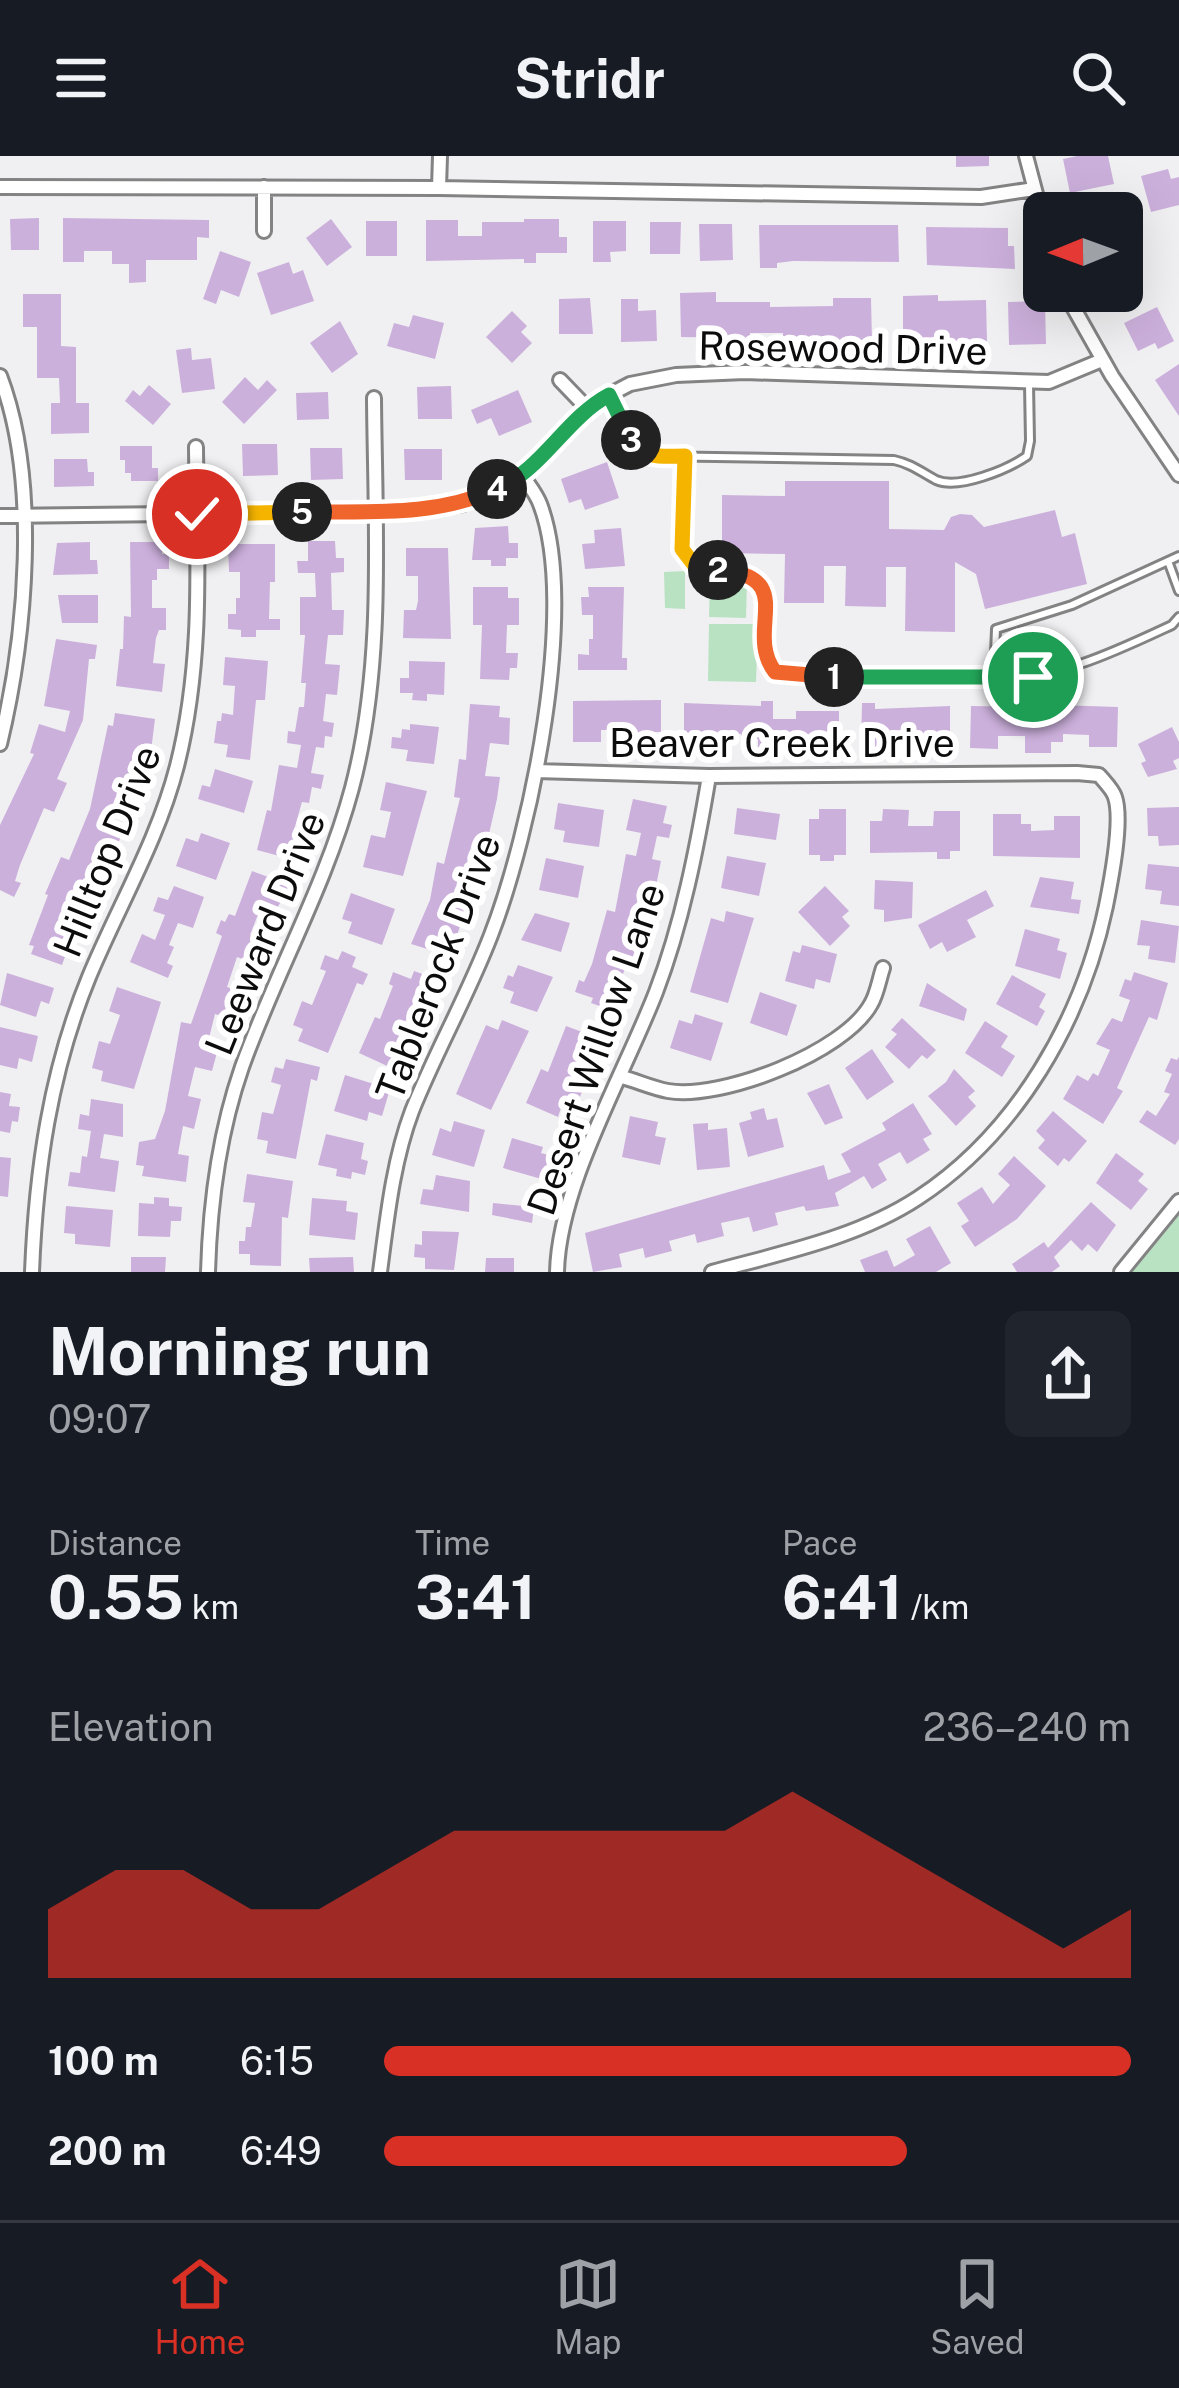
<!DOCTYPE html>
<meta charset="utf-8">
<style>
:root{--surface:#171b24;--page:#20242c;--text:#f1f3f6;--muted:#9ea1a6;--line:#363941;--accent:#d93025}
body{margin:0;font-family:"Public Sans",sans-serif;background:var(--page);color:var(--text);height:100vh;display:flex;flex-direction:column;font-size:45px;white-space:nowrap}
*{box-sizing:border-box;margin:0}
p{font-size:39px;color:var(--muted)}
.icon{flex:none;width:66px;height:66px;fill:none;stroke:currentColor;stroke-width:2;stroke-linecap:round;stroke-linejoin:round}
.map{position:relative;height:1116px;overflow:hidden}
.details{display:flex;flex-direction:column;background:var(--surface);flex:1}
.details>*{flex:none}
.needle{width:78px;rotate:269deg}
.tools{position:absolute;left:1023px;top:36px;display:grid;gap:24px}
.tools a{display:grid;place-items:center;width:120px;height:120px;border-radius:18px;background:var(--surface);box-shadow:0 12px 48px #0002;font-size:60px}
.pin{position:absolute;display:grid;place-items:center;width:102px;height:102px;color:#fff;margin:-51px;border:6px solid #fff;border-radius:50%;box-shadow:0 3px 12px #0007}
.km{position:absolute;width:60px;height:60px;margin:-30px;border-radius:50%;background:#222;color:#fff;font-size:33px;line-height:60px;text-align:center}
.round{display:grid;place-items:center;flex:none;width:126px;height:126px;border-radius:18px;background:var(--page)}
.overview{display:flex;align-items:center;justify-content:space-between;height:204px;padding:0 48px}
h1{font-size:66px;font-weight:700;line-height:90px}
.figures{display:grid;grid-template-columns:repeat(3,1fr);gap:18px;height:204px;padding:12px 48px}
.figures div{display:grid;align-content:center}
.figures b{font-size:60px;font-weight:700}
.figures small{font-size:33px;font-weight:400}
.figures p{font-size:33px}
.chart{height:336px;padding:24px 48px}
.chart p{display:flex;justify-content:space-between}
.chart svg{width:100%;height:216px;margin-top:12px;fill:var(--accent);opacity:.7}
ul{padding:0 48px;list-style:none;font-size:39px}
li{display:grid;grid-template-columns:192px 144px 1fr;align-items:center;height:90px}
li i{height:30px;border-radius:15px;background:var(--accent)}
header{display:flex;justify-content:space-between;align-items:center;height:156px;padding:0 48px;background:var(--surface);font-size:54px;font-weight:700}
.menu{display:flex;justify-content:space-around;align-items:center;height:168px;border-top:3px solid var(--line);background:var(--surface);font-size:33px;color:var(--muted)}
.menu a{display:grid;justify-items:center;gap:6px}
.menu .selected{color:var(--accent)}
.map>svg:first-child{display:block}
.green{fill:#b9e2c2}
.building{fill:#ccb0dc}
.lines{fill:none;stroke-linecap:round;stroke-linejoin:round}
.lane-casing{stroke:#838384;stroke-width:12}
.street-casing{stroke:#838384;stroke-width:18}
.lane{stroke:#fff;stroke-width:6}
.street{stroke:#fff;stroke-width:12}
.split-1-casing{stroke:#fff;stroke-width:24}
.split-2-casing{stroke:#fff;stroke-width:24}
.split-3-casing{stroke:#fff;stroke-width:24}
.split-4-casing{stroke:#fff;stroke-width:24}
.split-5-casing{stroke:#fff;stroke-width:24}
.split-6-casing{stroke:#fff;stroke-width:24}
.split-1{stroke:#22a559;stroke-width:15}
.split-2{stroke:#f0652b;stroke-width:15}
.split-3{stroke:#f5b400;stroke-width:15}
.split-4{stroke:#22a559;stroke-width:15}
.split-5{stroke:#f0652b;stroke-width:15}
.split-6{stroke:#f5b400;stroke-width:15}
.labels{text-anchor:middle;stroke-width:12;stroke-linejoin:round;paint-order:stroke}
.street-label{font-size:39px;fill:#0c0c0c;stroke:#fff}
</style>
<header><svg class="icon" aria-label="menu" viewBox="0 0 24 24"><path d="M4 6h16M4 12h16M4 18h16"/></svg>Stridr<svg class="icon" aria-label="search" viewBox="0 0 24 24"><circle cx="10" cy="10" r="6"/><path d="M15 15l6 6"/></svg></header>
<div class="map">
<svg width="1179" height="1116" viewBox="0 0 1179 1116">
<rect width="100%" height="100%" fill="#f0f0f2"/>
<path class="green" d="M685,415v38l-20,-1 -1,-36z
M710,425h37l-1,37 -37,-1z
M709,468h49l-2,58 -48,-1z
M1179,1059v57h-49l5,-4z"/>
<path class="building" d="M956,0h33v10l-33,1z
M1077,0h31l6,28 -44,9 -7,-34z
M1168,13l3,10 8,-2v28l-28,7 -10,-36z
M39,62v32h-28l-1,-31z
M63,62l146,2v18l-12,-1v23h-51v22l-17,1v-19h-17v-13h-28v11h-21z
M331,63l21,28 -25,19 -21,-28z
M524,63h35v18h8v16h-31v10h-12v-4l-98,2v-41h32v16h24v-14h42z
M366,65h31v35h-31z
M593,65h33v30l-16,1 1,10h-18z
M650,66h31l-1,32h-30z
M699,68h33l1,36 -33,1z
M759,69h139l1,37 -106,-1 -16,2v5h-17z
M926,71l82,1v18h6l1,23 -88,-4z
M220,95l31,11 -12,35 -18,-7 -5,14 -13,-5z
M289,106l4,12 10,-4 11,31 -43,14 -14,-42z
M1130,110l11,30 -29,11 -6,-16h16v-22z
M716,136v10h54v5l63,-1v-8h38l1,44h-39v-6l-50,1v-4h-33v5l-69,-1 -1,-44z
M23,138h38v52l15,1v56h13v30l-38,1v-31h9l-1,-25h-22v-51h-14z
M938,139v6l48,-1 1,41 -84,1v-46z
M590,142l3,36h-34v-35z
M621,143h17v12l18,-1 1,31 -36,1z
M1045,145l1,43 -37,1 -1,-43z
M1157,151l17,34 -16,8 -3,-6 -17,8 -14,-28z
M512,155l15,15 -6,6 11,11 -20,20 -26,-26z
M413,159l31,8 -9,36 -48,-13 7,-23 15,4z
M340,165l18,33 -26,19 -22,-30z
M191,192l1,12 19,-2 4,31 -33,4 -6,-43z
M1179,208v52l-24,-36z
M245,221l13,13 9,-10 10,10 -33,34 -22,-22z
M149,229l22,19 -18,21 -28,-24 8,-11 7,6z
M451,230l1,33h-34l-1,-32z
M518,234l14,32 -33,14 -8,-18 -14,6 -6,-14z
M328,236l1,27 -32,1 -1,-27z
M242,288h35l1,31 -35,1z
M120,290h32v22h6v13h-27v-8h-6v-13h-5z
M310,292h32l1,31 -32,1z
M404,293h38v31h-37z
M54,303h33l1,13h6v14l-40,1z
M607,306l12,36 -34,12 -4,-11 -12,4 -8,-24z
M785,325h104v48l55,1 7,-13 9,-3 12,1 12,12 71,-17 7,27 13,-4 12,51 -102,25 -9,-35 -21,-12v70l-50,-1 1,-64h-20v40l-41,-1 1,-40h-22v37h-40l1,-49 -63,-1v-58l63,1z
M508,370l1,17h9v15h-12v8h-15v-6h-19l3,-32z
M621,372l4,38 -40,3 -3,-25 13,-1 -1,-13z
M308,385h27l1,17h8v14l-13,1 1,37h12l-1,25h-15l-3,29 15,1 -3,30 -11,-1 -3,27 11,2 -2,14 -7,-1 -1,12 -8,-1 -5,26 13,2 -3,14 -9,-2 -3,16 -7,-1 -8,28 11,3 -7,28 -41,-11 10,-40 4,1 8,-46 18,3 4,-23 -14,-2 1,-12 7,1 4,-25h5l2,-24h-5l4,-48h-5v-38h16l-1,-24h-17l-1,-12h11z
M90,386v18h7l1,14 -45,1 4,-32z
M130,386h32v12h7v15h-12v11h-5v28h14v22h-7l-3,8 -3,25 12,1 -3,28 -46,-6 4,-37h3l1,-33 7,1z
M228,388h47v38h-5l-1,37h11v11h-24v7h-15v-7l-13,-1v-15h8v-16h4v-26h-11z
M406,392h42l3,91 -48,-1 1,-28h12l2,-9v-25h-12z
M473,431h35v11h11v27h-12l-1,28h12l-1,15h-7l-1,12 -29,-1 2,-54h-9z
M588,431h36l-2,71h5v12h-49v-16l11,1v-16h4v-24h-11l-1,-18h8z
M58,439h40v28h-36z
M56,483l41,6 -2,14h-6l-6,61 -26,59 10,4 -13,29 -10,-4 -24,57 -5,16 6,2 -7,14 -14,-7v-65l34,-71 -4,-1 9,-29 26,8 5,-21 -26,-5z
M225,501l43,4 -3,39h-9l-6,60 -24,-3 2,-12 -14,-2 3,-22h4l1,-8 11,2 2,-29 -12,-1z
M409,505l36,1 -1,33 -17,-1v7l-15,-1 1,-7h-13v-15h9z
M661,544v32h-11v11h-18v-7h-10v-6h-21v12h-28v-41z
M761,545h12v18h23v-8h43v20l-13,1v15h-29l-1,-13 -23,1v12h-15v-8l-17,1v-6l-29,-1 -1,11 -27,-1v-40l77,3z
M862,547h13v6l75,-3v32h-11v10l-17,1 -1,-7 -9,-1h-35v9h-16z
M470,548l30,2 -1,11 11,1 -1,27 -19,-2 -5,33 15,1 -3,22 -11,48 -14,-4 -10,38 12,4 -24,71 -39,-12 19,-44 7,-38 7,2 16,-66 -6,-1 5,-38 7,1z
M1026,548l92,3 -1,40h-28v-12l-26,-1v8h-12v11h-26v-17h-27v13l-28,-1 1,-42 55,1z
M115,557l40,6 -4,32 -15,-2 -7,30 11,3 -7,26 -13,-3 -8,24 10,4 -5,14 -6,-2 -4,11 -10,-4 -13,28 11,6 -11,25 -14,-6 -11,27 13,5 -10,28 -31,-11 3,-8 -5,-1 19,-50 -3,-1 16,-37 8,3 21,-51 18,-84 5,1z
M410,568l29,3 -5,37 -28,-3 2,-11 -17,-2 1,-11 9,1 1,-9 8,1z
M1172,571l7,15v16l-6,3 4,8 -29,8 -7,-14 5,-2 -8,-17z
M215,613l38,12 -9,32 -46,-14 4,-14 8,2z
M386,626l41,9 -24,85 -40,-9 8,-32 14,3 6,-26 -11,-2z
M633,643l34,7 -4,17 9,2 -3,13 -12,-2 -5,23 9,2 -6,30 -15,-3 -9,41 11,3 -7,27 -6,-2 -12,34 7,3 -7,18 -26,-9 2,-5 -18,-6 4,-12 5,2 8,-18 15,-54 8,2 11,-58 10,2 5,-23 -15,-3z
M558,647l46,7 -5,37 -36,-5 2,-11 -11,-2z
M1179,651v38l-20,1 -1,-10h-10l-1,-28z
M737,652l43,6 -4,26 -42,-6z
M819,653h27v46h-12v6h-14v-6h-11v-36h10z
M883,653l26,1 -1,16h25l1,-15h26v40h-10v8h-13v-7l-67,1v-32h12z
M993,658h28v10h10v7l23,-1v-14h26v42l-87,-2z
M201,677l29,10 -14,37 -40,-14 10,-28 12,4z
M727,700l39,7 -7,33 -38,-8z
M546,702l38,8 -6,32 -39,-8z
M1148,708l31,3v39l-19,-2 2,-13 -17,-2z
M252,715l38,14 -15,27 -14,-5 -11,28 15,6 -5,13 -8,-3 -4,10 -11,-4 -10,30 12,4 -9,28 -15,-5 -7,28 11,3 -7,26 -17,-4 -7,29 13,3 -7,30 -11,-3 -5,28 11,2 -3,26 -44,-6 2,-10 -8,-1 3,-23 16,-3 10,-28 16,-89 10,2 31,-88 -6,-3 5,-13 4,2 4,-8 6,2z
M1040,721l34,5 -3,17 10,1 -2,14 -49,-7z
M875,724l38,2 -1,36 -28,4v-12l-10,-1z
M174,730l30,11 -11,31 -15,-5 -9,22 5,2 -7,16 6,3 -5,12 -38,-16 12,-28 13,6 10,-25 -12,-4 5,-14 10,3z
M825,730l24,25 -7,6 8,9 -20,20 -32,-34z
M986,734l8,16 -27,14 9,17 -29,15 -5,-10 -12,7 -12,-24z
M351,737l44,16 -13,36 -34,-12 4,-11 -10,-3z
M726,755l28,7 -26,85 -38,-11 21,-74 13,4z
M535,757l35,10 -9,29 -40,-12z
M1141,764l38,6 -4,37 -27,-4 2,-13 -13,-1z
M1025,773l35,10 -3,11 10,3 -7,26 -45,-13z
M802,789l35,9 -7,29 -14,-4 -2,10 -29,-8 8,-30 7,2z
M342,795l14,6 -4,10 16,7 -5,11 -6,-2 -29,70 -30,-12 5,-12 -10,-4 9,-24 10,4 14,-34 -6,-2 5,-14 13,5z
M518,809l35,12 -16,35 -27,-9 4,-11 -11,-4 5,-13 5,2z
M414,815l14,5 -4,10 12,5 -5,14 -9,-3 -5,14 -8,-3 -12,27 11,5 -12,25 -37,-17 16,-36 5,2 13,-33 -4,-2 4,-12 18,7z
M1134,816l34,11 -11,37 -8,-3 -32,71 6,3 -20,33 -40,-25 14,-24 11,6 5,-8 5,3 12,-26 -14,-6 16,-26 10,4 8,-22 -11,-4 6,-17 6,2z
M7,817l47,15 -5,16 -8,-3 -5,16 -36,-12z
M1012,819l34,19 -7,13 6,4 -8,15 -41,-22z
M927,827l40,26 -3,12 -45,-15z
M117,831l44,15 -27,87 -33,-8 2,-10 -11,-3 7,-27 11,3 10,-29 -11,-4z
M760,836l37,13 -10,31 -37,-13z
M695,858l28,9 -12,38 -41,-13 9,-28 13,4z
M902,862l34,32 -9,9 -5,-4 -13,14 -24,-22 12,-13 -6,-4z
M502,864l27,11 -38,79 -35,-16 30,-69 12,5z
M985,865l23,15 -7,11 14,9 -13,21 -37,-24z
M566,870l38,14 -31,73 -12,-5 -3,9 -32,-14 15,-34 7,3z
M0,871l38,9 -6,26 -13,-4 -2,11 -17,-4z
M872,893l22,33 -27,18 -22,-32z
M1179,901v82l-4,6 -36,-23 8,-12 9,6 14,-22 -6,-2 8,-18 -7,-3 6,-13 6,2z
M286,903l34,8 -3,14 -6,-2 -15,80 -30,-6 2,-12 -11,-2 5,-27 11,2 8,-29 -10,-3 4,-15 8,2z
M954,913l21,22 -7,6 8,9 -20,20 -28,-30 18,-14z
M345,919l45,14 -8,27 -13,-4 -2,9 -33,-10z
M829,928l14,34 -18,7 -18,-32z
M0,936l11,2 -2,12 11,1 -2,15 -6,-1 -2,12 -10,-2z
M91,943l32,5v33l-19,-3 -4,24 19,3 -4,31 -47,-6 2,-14 10,1 2,-17 5,1 4,-26 -13,-2 2,-15 9,2z
M913,947l19,31 -9,5 7,11 -23,14 -7,-12 -22,12 9,16 -15,9 -8,-13 -29,17 4,13 -33,5 -2,-5 -29,7 3,12 -25,7 -4,-15 -28,6 3,13 -27,7 -2,-9 -26,7 3,10 -27,7 -2,-10 -24,6 3,13 -29,5 -8,-39 239,-68 4,15 23,-8 -10,-18 45,-24 -4,-7z
M764,952l3,12 10,-2 7,29 -36,10 -9,-34 13,-4 -2,-7z
M1053,955l34,30 -18,21 -5,-4 -6,8 -20,-18 7,-8 -9,-9z
M630,960l28,6 -3,14 11,2 -6,27 -38,-8z
M454,965l31,9 -11,37 -42,-12 8,-27 11,4z
M708,967v7l19,-2 3,39 -33,3 -4,-46z
M326,978l38,9 -3,16 7,2 -3,14 -13,-3 -1,7 -15,-3 1,-7 -19,-4z
M512,982l31,9 -2,6 11,3 -7,24 -42,-12z
M1116,997l28,21 -6,7 10,8 -17,21 -35,-27z
M1014,1000l32,30 -29,33 -42,28 -14,-21 8,-5 -12,-18 25,-16 11,17 17,-19 -12,-11z
M0,1001l11,1 -3,39 -8,-1z
M247,1018l46,7 -5,37 -6,-1 -1,49 -31,-1v-11h-11v-13h6l1,-14h5l4,-24 -12,-1z
M436,1019l34,6 -1,31 -49,-8 3,-15 10,1z
M154,1041l15,1v8l13,1 -1,14h-10l-1,16 -32,-1 1,-33 15,1z
M312,1042l35,3 -1,10 12,2 -3,27 -46,-5z
M1091,1046l25,23 -19,27 -9,-8 -6,7 -11,-11 -17,17 6,9 -8,6h-35l-5,-8 32,-22 4,6z
M493,1047l41,4 -2,16 -40,-8z
M66,1050l47,4 -3,37 -35,-3v-10l-11,-1z
M930,1070l21,37 -15,9h-71l-5,-12 27,-10 7,17 21,-12 -9,-16z
M422,1075l37,1 -5,38 -29,-1v-11l-11,-1 1,-13 7,1z
M131,1101h35l-1,15h-34z
M353,1101l1,15h-44l-1,-14z
M486,1102h28v14h-29z"/>
<g class="lines">
<g class="lane-casing">
<path id="lane" d="M611,242c10,21 17,47 39,58l244,4c18,4 27,12 42,20 23,10 72,-11 91,-24l3,-15 -1,-57
M684,300l1,100c20,22 60,3 76,29 19,29 -16,78 27,91l206,3
M1179,400l-107,49 -76,24 -2,50c65,0 120,-27 178,-54l7,-8
M1168,405l11,30"/>
</g>
<g class="street-casing">
<path id="street" d="M1026,0l18,68
M0,31l439,1 542,9 53,-8
M439,32l1,-32
M264,75v-44
M1064,135l48,85 67,99
M0,220c40,105 26,260 0,368
M560,224l26,27
M0,360l421,-5 42,-7 44,-20 35,-28 44,-49 44,-23 46,-9 69,-3 304,10 53,-22
M536,615l173,5 368,-3 22,2c5,6 14,15 16,22 8,24 -4,84 -9,109 -24,114 -89,227 -188,292 -61,40 -137,55 -206,74
M622,921c15,4 30,11 46,14 53,9 176,-38 203,-87 6,-10 8,-24 12,-36
M32,1116c4,-101 18,-200 57,-295 29,-70 69,-137 88,-211 27,-106 20,-211 19,-319
M208,1116c2,-70 11,-139 34,-205 34,-95 84,-182 110,-279 33,-125 23,-262 22,-390
M380,1116c7,-53 13,-111 32,-161 24,-60 56,-116 79,-176 39,-100 88,-329 49,-431 -4,-11 -13,-21 -19,-31
M557,1116c2,-87 67,-197 99,-280 26,-68 41,-144 53,-216
M1121,1116l58,-71"/>
</g>
<use href="#lane" class="lane"/>
<use href="#street" class="street"/>
</g>
<g class="lines">
<g class="split-1-casing">
<path id="split-1" d="M834,521h199"/>
</g>
<g class="split-2-casing">
<path id="split-2" d="M718,414c83,6 25,60 57,102l59,5"/>
</g>
<g class="split-3-casing">
<path id="split-3" d="M631,284c14,20 32,16 54,16l-3,93 13,17 23,4"/>
</g>
<g class="split-4-casing">
<path id="split-4" d="M497,333c46,-20 69,-71 112,-94l22,45"/>
</g>
<g class="split-5-casing">
<path id="split-5" d="M302,356c69,-1 131,5 195,-23"/>
</g>
<g class="split-6-casing">
<path id="split-6" d="M197,358l105,-2"/>
</g>
<use href="#split-1" class="split-1"/>
<use href="#split-2" class="split-2"/>
<use href="#split-3" class="split-3"/>
<use href="#split-4" class="split-4"/>
<use href="#split-5" class="split-5"/>
<use href="#split-6" class="split-6"/>
</g>
<g class="labels">
<g class="street-label">
<text transform="translate(843 192) rotate(1)" y="14">Rosewood Drive</text>
<text x="782" y="601">Beaver Creek Drive</text>
<text transform="translate(107 695) rotate(-68)" y="14">Hilltop Drive</text>
<text transform="translate(265 777) rotate(-68)" y="14">Leeward Drive</text>
<text transform="translate(438 811) rotate(-69)" y="14">Tablerock Drive</text>
<text transform="translate(596 893) rotate(-71)" y="14">Desert Willow Lane</text>
</g>
</g>
</svg>
<div class="tools">
<a><svg class="needle" viewBox="-14 -14 28 28"><path d="M0-13l5 13h-10z" fill="#e53935"/><path d="M0 13l5-13h-10z" fill="#9ea1a6"/></svg></a>
</div>
<div class="pin" style="left:1033px;top:521px;background:#1e9e55"><svg class="icon" aria-label="arrive" viewBox="0 0 24 24"><path d="M6 21V4h12l-3 4 3 4H6"/></svg></div>
<div class="pin" style="left:197px;top:358px;background:#d93025"><svg class="icon" aria-label="check" viewBox="0 0 24 24"><path d="M5 12l5 5 9-10"/></svg></div>
<b class="km" style="left:834px;top:521px">1</b>
<b class="km" style="left:718px;top:414px">2</b>
<b class="km" style="left:631px;top:284px">3</b>
<b class="km" style="left:497px;top:333px">4</b>
<b class="km" style="left:302px;top:356px">5</b>
</div>
<section class="details">
<div class="overview"><div><h1>Morning run</h1><p>09:07</p></div><a class="round"><svg class="icon" aria-label="share" viewBox="0 0 24 24"><path d="M12 15V3M7 8l5-5 5 5M5 13v7h14v-7"/></svg></a></div>
<div class="figures">
<div><p>Distance</p><b>0.55<small> km</small></b></div>
<div><p>Time</p><b>3:41</b></div>
<div><p>Pace</p><b>6:41<small> /km</small></b></div>
</div>
<div class="chart"><p><span>Elevation</span>236–240 m</p>
<svg viewBox="0 0 160 44" preserveAspectRatio="none"><path d="M0 44V30L10 22L20 22L30 30L40 30L50 22L60 14L70 14L80 14L90 14L100 14L110 6L120 14L130 22L140 30L150 38L160 30V44z"/></svg>
</div>
<ul>
<li><b>100 m</b>6:15<i style="width:100%"></i></li>
<li><b>200 m</b>6:49<i style="width:70%"></i></li>
</ul>
</section>
<nav class="menu">
<a class="selected"><svg class="icon" aria-label="home" viewBox="0 0 24 24"><path d="M3 11l9-7 9 7M6 9v11h12V9"/></svg>Home</a>
<a><svg class="icon" aria-label="map" viewBox="0 0 24 24"><path d="M3 6l6-2 6 2 6-2v14l-6 2-6-2-6 2zM9 4v14M15 6v14"/></svg>Map</a>
<a><svg class="icon" aria-label="saved" viewBox="0 0 24 24"><path d="M7 4h10v16l-5-4-5 4z"/></svg>Saved</a>
</nav>
